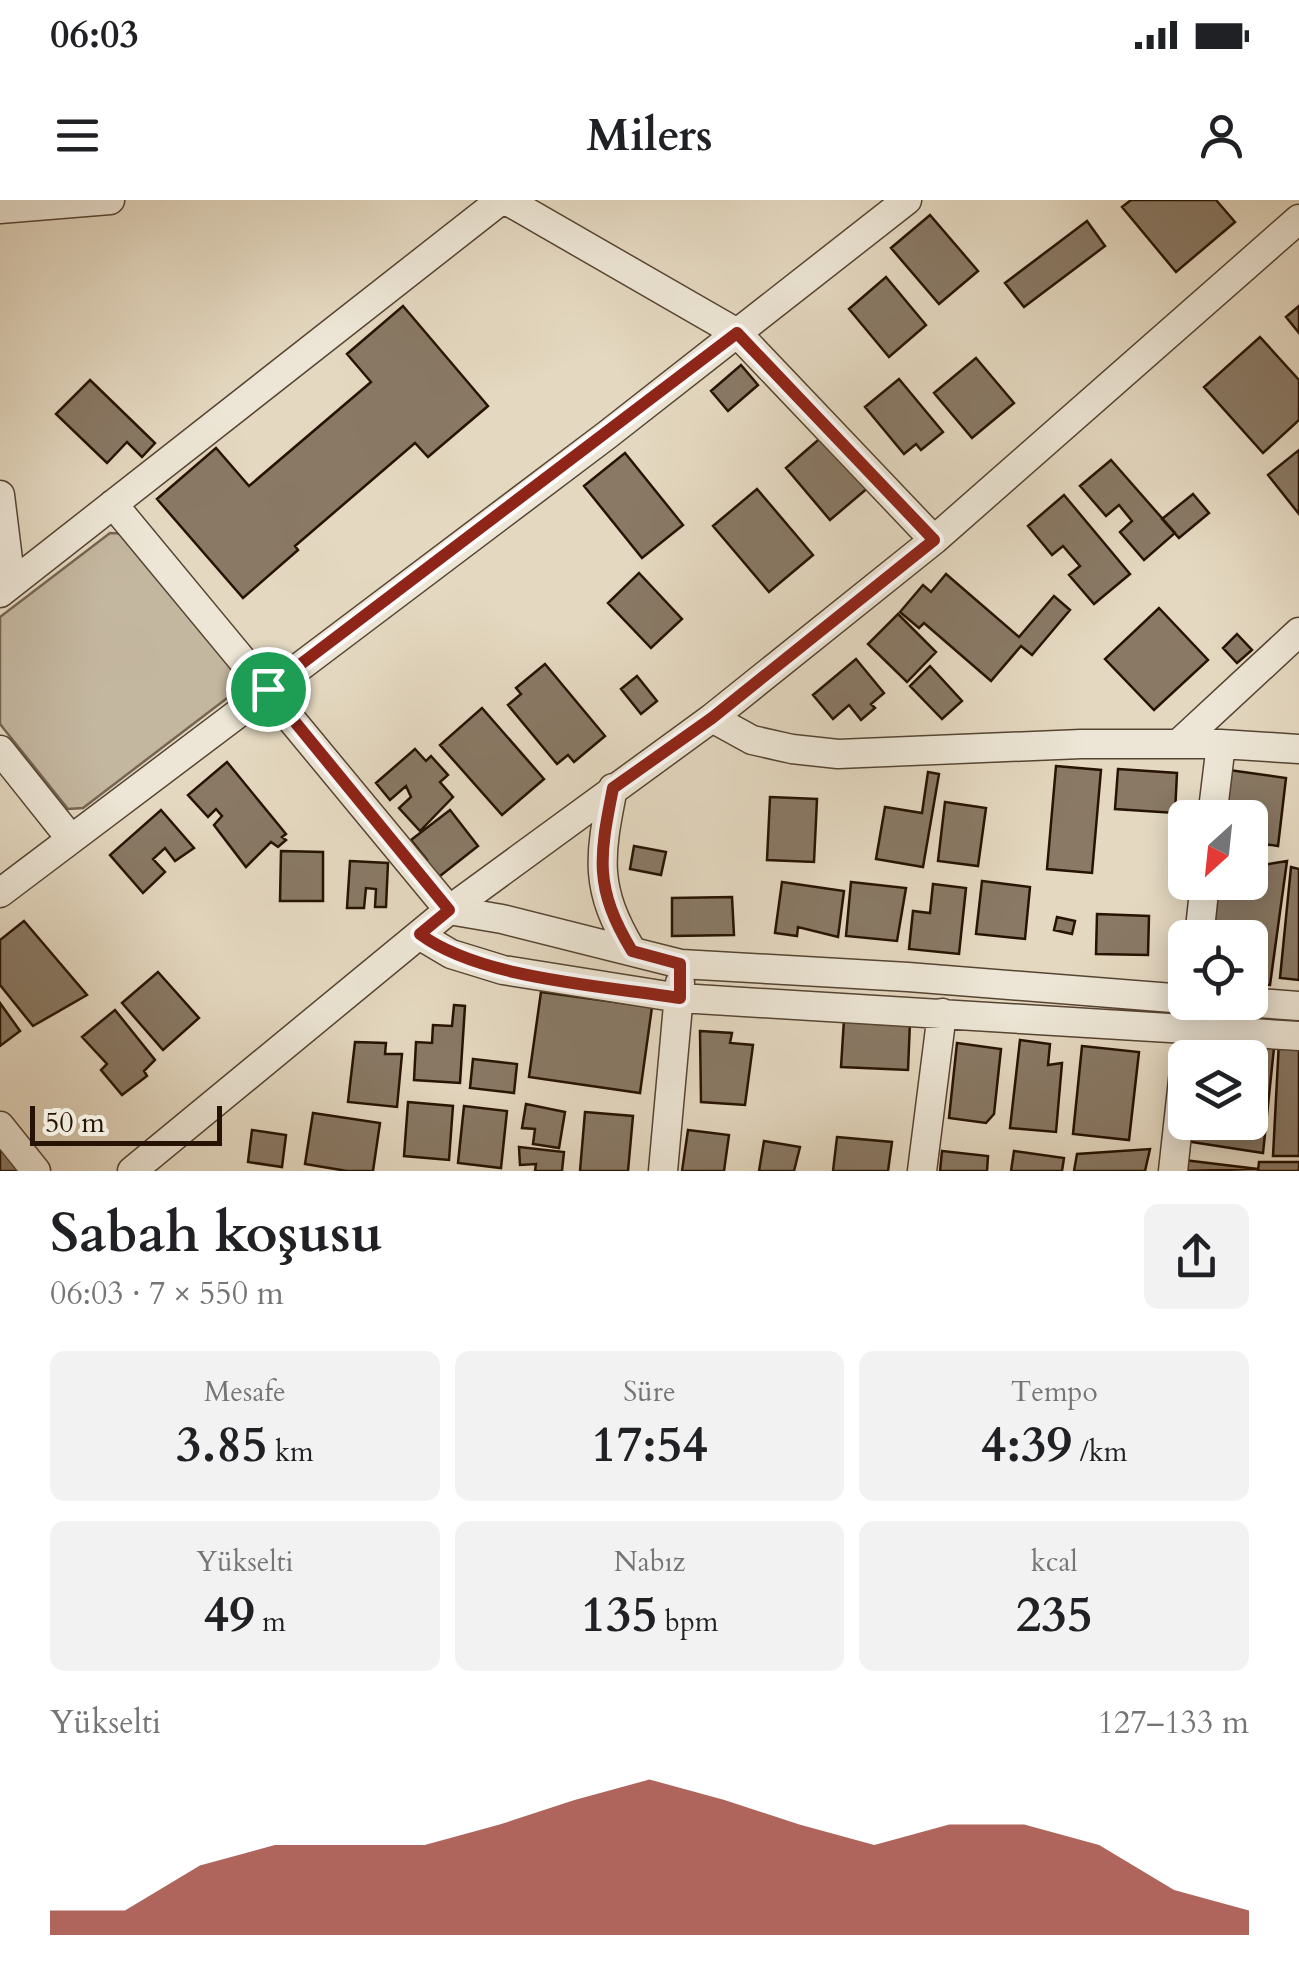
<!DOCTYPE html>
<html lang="tr">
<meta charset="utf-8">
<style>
:root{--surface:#fff;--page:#f2f2f2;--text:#202124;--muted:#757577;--accent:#8f2418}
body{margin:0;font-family:Cardo,serif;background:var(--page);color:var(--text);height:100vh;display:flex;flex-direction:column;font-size:38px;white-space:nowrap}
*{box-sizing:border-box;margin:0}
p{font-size:32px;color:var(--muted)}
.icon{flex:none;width:55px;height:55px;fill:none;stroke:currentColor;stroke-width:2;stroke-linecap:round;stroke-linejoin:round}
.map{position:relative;height:971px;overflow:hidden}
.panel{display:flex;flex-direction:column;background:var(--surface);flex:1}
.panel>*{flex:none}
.needle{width:65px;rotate:207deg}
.fabs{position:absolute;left:1168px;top:600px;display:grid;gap:20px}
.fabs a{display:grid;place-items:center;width:100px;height:100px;border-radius:15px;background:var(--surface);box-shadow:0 5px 25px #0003;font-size:50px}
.scale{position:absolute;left:30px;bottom:25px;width:192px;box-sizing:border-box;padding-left:10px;border:5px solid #271303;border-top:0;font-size:28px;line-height:35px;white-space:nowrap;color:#271303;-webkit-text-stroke:8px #ede6d6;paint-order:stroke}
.pin{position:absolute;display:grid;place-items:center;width:85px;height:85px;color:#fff;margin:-42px;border:5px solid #fff;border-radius:50%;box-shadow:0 2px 10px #0007}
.round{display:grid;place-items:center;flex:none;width:105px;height:105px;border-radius:15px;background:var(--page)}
.headline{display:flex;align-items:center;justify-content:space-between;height:170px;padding:0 50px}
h1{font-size:55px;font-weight:700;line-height:75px}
.metrics{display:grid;grid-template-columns:repeat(3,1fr);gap:15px;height:170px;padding:10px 50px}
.metrics div{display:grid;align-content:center;border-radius:15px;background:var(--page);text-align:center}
.metrics b{font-size:50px;font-weight:700}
.metrics small{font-size:28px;font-weight:400}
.metrics p{font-size:28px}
.chart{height:280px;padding:20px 50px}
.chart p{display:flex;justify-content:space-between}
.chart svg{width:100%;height:180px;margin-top:10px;fill:var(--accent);opacity:.7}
.status{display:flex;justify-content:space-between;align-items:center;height:70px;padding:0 50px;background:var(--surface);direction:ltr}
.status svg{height:28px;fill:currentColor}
header{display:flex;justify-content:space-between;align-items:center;height:130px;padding:0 50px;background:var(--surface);font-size:45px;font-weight:700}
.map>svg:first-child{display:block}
.green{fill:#c4b7a0;stroke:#766552;stroke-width:2.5}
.building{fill:#897965;stroke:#271303;stroke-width:2.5}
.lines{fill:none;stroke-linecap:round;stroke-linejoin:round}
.minor-casing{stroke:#564432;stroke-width:31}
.minor{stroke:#ede6d6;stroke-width:28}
.route-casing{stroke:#fff;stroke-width:20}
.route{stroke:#8f2418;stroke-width:12}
</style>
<div class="status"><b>06:03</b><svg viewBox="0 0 49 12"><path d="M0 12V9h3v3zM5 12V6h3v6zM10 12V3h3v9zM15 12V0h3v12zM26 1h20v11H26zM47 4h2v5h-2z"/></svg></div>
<header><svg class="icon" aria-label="menu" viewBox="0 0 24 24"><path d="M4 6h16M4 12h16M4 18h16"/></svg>Milers<svg class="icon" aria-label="person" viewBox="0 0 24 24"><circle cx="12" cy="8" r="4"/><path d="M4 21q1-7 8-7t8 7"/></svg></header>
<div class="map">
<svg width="1299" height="971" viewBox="0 0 1299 971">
<rect width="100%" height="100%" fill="#e4d8c0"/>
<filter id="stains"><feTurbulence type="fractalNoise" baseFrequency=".002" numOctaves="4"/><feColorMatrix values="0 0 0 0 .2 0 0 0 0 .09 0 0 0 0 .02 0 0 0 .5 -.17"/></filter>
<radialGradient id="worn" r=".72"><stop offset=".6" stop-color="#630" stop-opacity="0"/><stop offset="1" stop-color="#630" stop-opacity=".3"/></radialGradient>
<path class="green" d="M110,333l21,1 112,139 -4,16 -156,119 -15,1 -68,-85v-107z"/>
<path class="building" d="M1131,0h85l19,22 -59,50 -54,-65z
M930,15l48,56 -39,33 -48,-56z
M1087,21l18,25 -81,61 -19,-24z
M886,77l40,48 -37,32 -40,-48z
M403,106l85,100 -60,51 -13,-14 -120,103 3,4 -55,48 -86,-99 59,-51 33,38 122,-104 -24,-28z
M1299,106v27l-13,-16z
M1260,137l39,43v40l-36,33 -59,-66z
M976,158l38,45 -42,35 -38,-45z
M741,165l17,20 -30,26 -17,-20z
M899,179l44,53 -22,18 -5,-6 -12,10 -39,-47z
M90,180l65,63 -13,14 -15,-15 -20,21 -51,-49z
M825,234l45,52 -40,34 -44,-52z
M1299,250v64l-31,-39z
M625,253l58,72 -41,33 -58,-72z
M1111,260l64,73 -31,27 -24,-28 12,-11 -13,-16 -13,11 -26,-30z
M757,289l56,66 -44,37 -56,-66z
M1193,294l16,19 -30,25 -17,-19z
M1064,295l66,79 -36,30 -25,-29 11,-9 -17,-20 -11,9 -24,-29z
M639,373l43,46 -31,29 -43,-45z
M946,374l73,63 35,-41 16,14 -38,45 -11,-9 -30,35 -67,-58 -5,5 -19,-16 23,-27 8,7z
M1159,408l49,52 -54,50 -49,-51z
M898,414l38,38 -29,30 -39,-38z
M1237,434l15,16 -15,13 -14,-15z
M856,459l28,34 -13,11 4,4 -14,12 -12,-15 -16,14 -20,-24z
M545,464l60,72 -31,26 -6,-7 -11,9 -49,-59 13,-11 -5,-6z
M930,466l32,35 -20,18 -32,-33z
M637,476l20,25 -16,13 -20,-25z
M482,508l62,71 -42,36 -62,-70z
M415,549l11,12 5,-5 17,19 -8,7 13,15 -33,34 -21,-23 12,-11 -5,-11 -16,14 -14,-17z
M227,562l59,72 -4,3 4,3 -8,7 -7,-5 -25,25 -32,-42 8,-9 -6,-7 -8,8 -20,-22z
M1056,566l45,4 -9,103 -45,-4z
M1118,569l59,4 -2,40 -60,-4z
M1229,570l57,8 -8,68 -28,-4v-24h-27z
M928,572l11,2 -16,93 -47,-8 9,-52 37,6z
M770,597l47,2 -3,63 -47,-2z
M945,602l41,6 -8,58 -40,-5z
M161,610l33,38 -19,13 -10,-13 -12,11 12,13 -22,21 -33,-38z
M450,610l28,36 -43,34 -12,-16 4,-4 -16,-20z
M634,646l32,6 -5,23 -31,-6z
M281,651l42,1v49h-43z
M350,661l38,2 -2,44h-11l1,-18 -10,-1 -2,20h-17z
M1287,661l-17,124 -20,-1v-46h-40l6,-56h34v-15z
M1291,667l8,2v111l-19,-2z
M982,681l48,6 -5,52 -49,-5z
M782,682l62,9 -6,46 -40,-10 -1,9 -22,-3z
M851,682l55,6 -9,53 -51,-5z
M933,684l33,4 -7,66 -50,-5 4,-38 17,2z
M732,697l2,38 -62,1v-38z
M1097,714l52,2 -1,39 -52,-1z
M1057,717l18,4 -3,13 -18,-4z
M24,721l63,74 -54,31 -33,-41v-45z
M158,772l41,46 -36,32 -41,-47z
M541,792l111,15 -12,86 -111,-16z
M0,803l20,28 -20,15z
M454,805l11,1 -5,77 -46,-3 2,-38 16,1 1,-18 19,1z
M115,810l40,50 -11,11 3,5 -25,19 -21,-25 6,-6 -25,-27z
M844,819l66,3 -2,48 -67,-3z
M700,831l32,2 -2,10 23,2 -8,60 -44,-3z
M1020,840l30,4 -2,21 14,-2 -6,69 -46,-4z
M1279,841l20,2v113h-26z
M355,842l31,1 -1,11h17l-5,53 -49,-5z
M957,843l44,6 -7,65 -8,9 -37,-5z
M1197,844l77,4 -11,105 -78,-12 2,-19h63v-64h-55z
M1082,846l57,6 -10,88 -56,-6z
M473,859l44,5 -3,29 -44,-5z
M408,902l45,4 -4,54 -45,-4z
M526,904l39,8 -6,36 -26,-4 2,-15 -13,-1z
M464,906l43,5 -6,57 -43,-5z
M585,912l48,4 -5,55h-48z
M313,913l67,10 -7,48h-26l-42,-7z
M252,930l34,5 -4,32 -34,-5z
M688,930l41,5 -5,36h-42z
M0,937l27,34h-27z
M837,937l55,5 -4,29h-55z
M764,941l36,6 -6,24h-35z
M519,947l45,5 -2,19h-27l1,-7 -16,1z
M1150,949l-5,22h-71l3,-17z
M942,951l46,5 -1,15h-47z
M1014,951l50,7 -2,13h-51z
M1184,960l74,9 -74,2z
M1259,962h40v9h-41z"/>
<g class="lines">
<g class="minor-casing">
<path id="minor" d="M506,0l231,133 197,207
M0,9l110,-9
M0,295l11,89h-11
M113,304l336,406 53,9 179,45 227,13 277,22
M0,393l501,-393
M712,518l40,22 40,9 46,5 243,-10h140l78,5
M1178,544l121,-112
M0,550l71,89
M613,588c-14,70 -19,100 19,163
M1212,618l9,-74
M0,693l607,-458 300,-235
M419,735l32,19 52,16 177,28 619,38
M1199,738l6,-56
M1244,802l55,4
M0,926l36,45
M132,971l317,-261 263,-192 222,-178 365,-321
M663,971l17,-188
M922,971l20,-158
M1173,971l12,-109"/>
</g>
<use href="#minor" class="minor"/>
</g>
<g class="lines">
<g class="route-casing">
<path id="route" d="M737,133l197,207 -222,178 -99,70c-14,70 -19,100 19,163l48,13v34c-76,-12 -200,-19 -260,-64l29,-24 -181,-221z"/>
</g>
<use href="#route" class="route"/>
</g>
<rect width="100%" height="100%" filter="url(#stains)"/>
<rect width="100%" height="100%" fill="url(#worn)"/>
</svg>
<div class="fabs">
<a><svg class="needle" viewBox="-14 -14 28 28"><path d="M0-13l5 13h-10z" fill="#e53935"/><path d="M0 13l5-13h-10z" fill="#757577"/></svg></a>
<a><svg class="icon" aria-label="locate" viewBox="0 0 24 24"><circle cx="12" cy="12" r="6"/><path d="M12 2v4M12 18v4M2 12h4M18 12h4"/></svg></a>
<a><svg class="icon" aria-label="layers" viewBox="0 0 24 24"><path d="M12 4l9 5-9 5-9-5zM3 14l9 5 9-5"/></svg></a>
</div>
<div class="scale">50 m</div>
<div class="pin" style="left:268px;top:489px;background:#1e9e55"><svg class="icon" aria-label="arrive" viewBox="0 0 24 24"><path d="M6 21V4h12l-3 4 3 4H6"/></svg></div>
</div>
<section class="panel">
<div class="headline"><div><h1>Sabah koşusu</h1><p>06:03 · 7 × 550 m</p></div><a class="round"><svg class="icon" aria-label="share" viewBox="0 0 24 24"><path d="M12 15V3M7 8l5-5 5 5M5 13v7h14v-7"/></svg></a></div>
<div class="metrics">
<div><p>Mesafe</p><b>3.85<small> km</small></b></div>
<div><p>Süre</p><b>17:54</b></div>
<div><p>Tempo</p><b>4:39<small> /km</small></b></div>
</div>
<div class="metrics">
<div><p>Yükselti</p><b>49<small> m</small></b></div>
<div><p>Nabız</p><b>135<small> bpm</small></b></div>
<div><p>kcal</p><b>235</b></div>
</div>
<div class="chart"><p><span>Yükselti</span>127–133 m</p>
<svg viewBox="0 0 160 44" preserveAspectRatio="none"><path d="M0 44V38L10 38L20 27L30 22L40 22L50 22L60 17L70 11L80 6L90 11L100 17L110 22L120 17L130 17L140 22L150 33L160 38V44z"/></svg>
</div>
</section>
